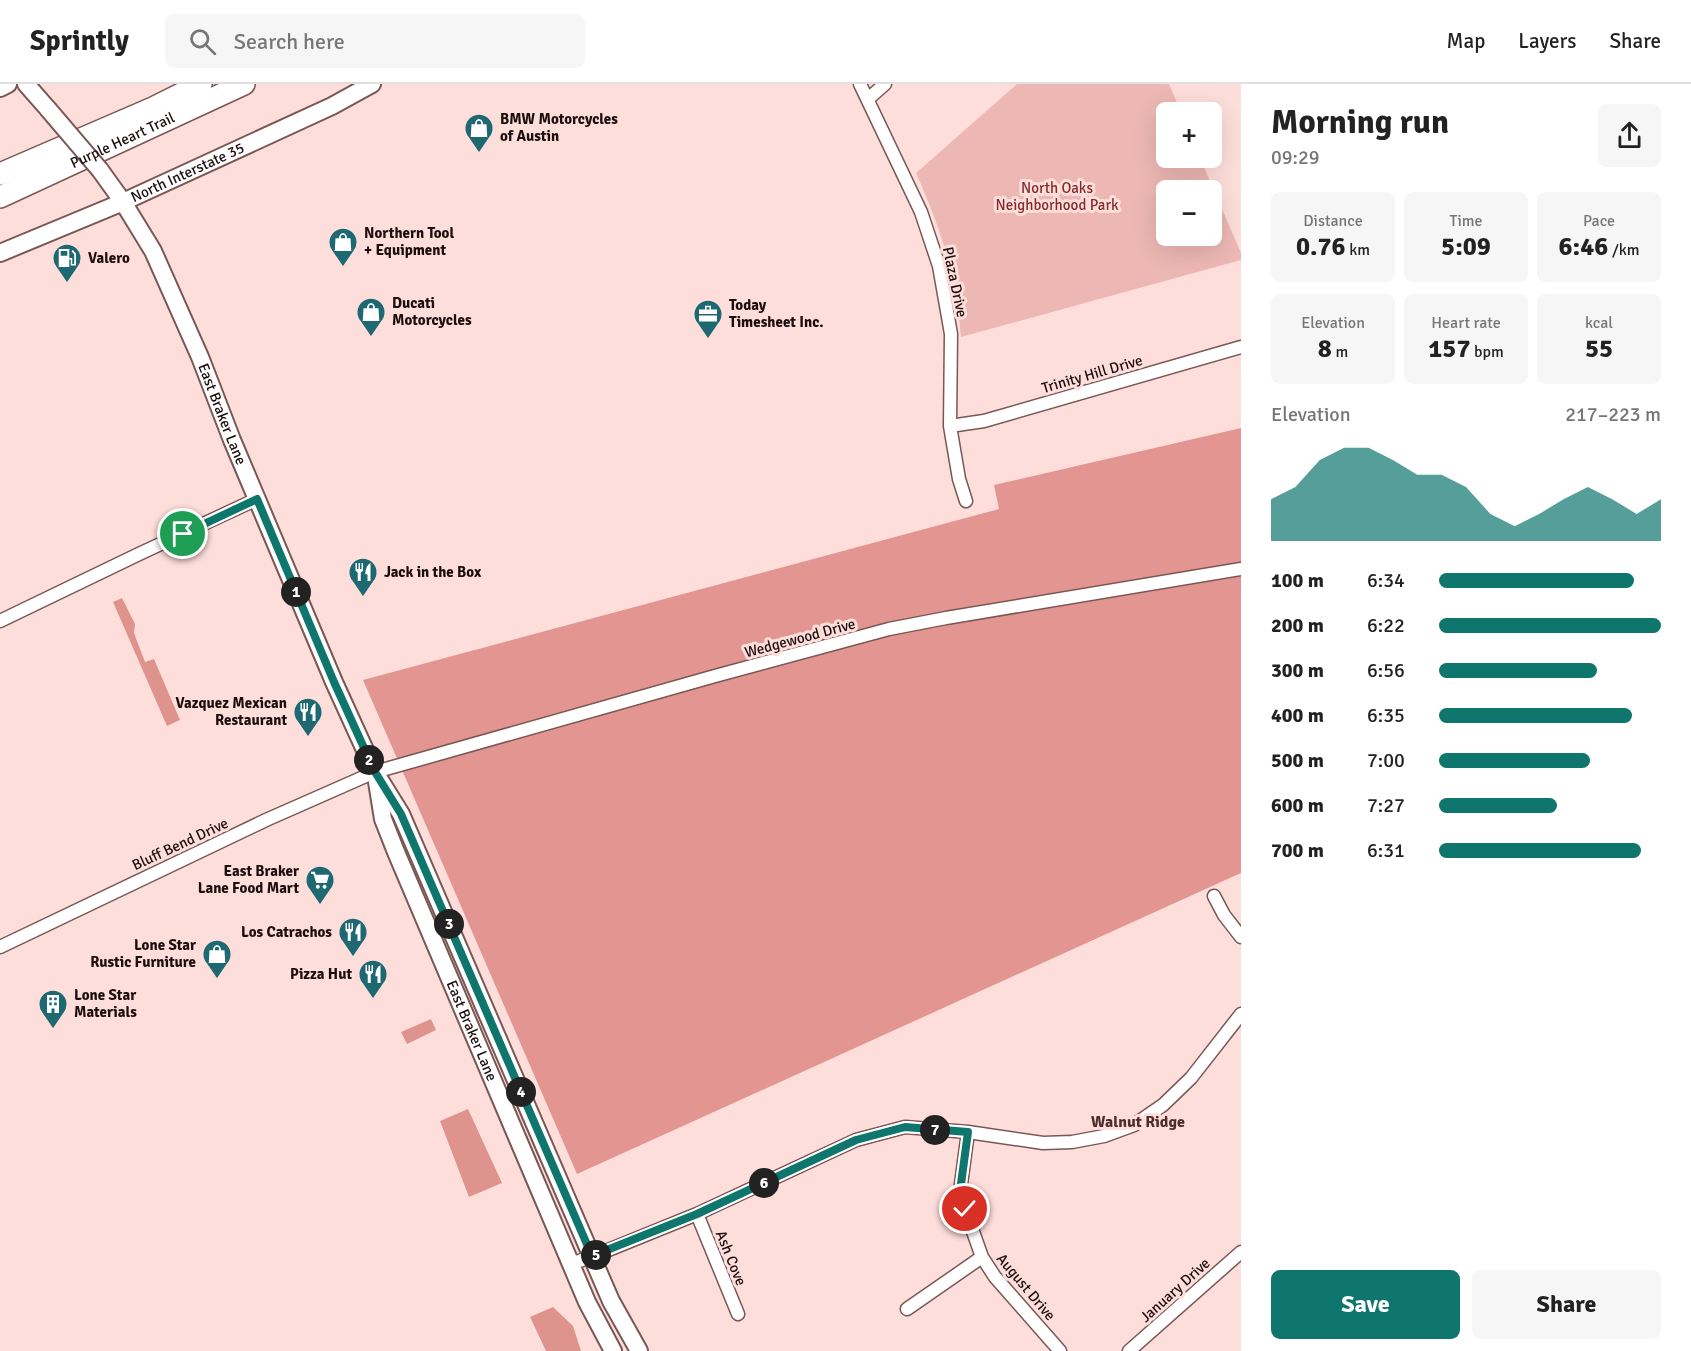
<!DOCTYPE html>
<meta charset="utf-8">
<style>
:root{--surface:#fff;--page:#f6f6f6;--text:#222;--muted:#767676;--line:#e0e0e0;--accent:#0f766e}
body{margin:0;font-family:Signika,sans-serif;background:var(--page);color:var(--text);height:100vh;display:flex;flex-direction:column;font-size:22px;white-space:nowrap}
*{box-sizing:border-box;margin:0}
p{font-size:20px;color:var(--muted)}
.icon{flex:none;width:33px;height:33px;fill:none;stroke:currentColor;stroke-width:2;stroke-linecap:round;stroke-linejoin:round}
.map{position:relative;flex:1;overflow:hidden}
.drawer{display:flex;flex-direction:column;background:var(--surface);width:450px}
.drawer>*{flex:none}
.controls{position:absolute;left:1156px;top:18px;display:grid;gap:12px}
.controls a{display:grid;place-items:center;width:66px;height:66px;border-radius:9px;background:var(--surface);box-shadow:0 6px 24px #0002;font-size:30px}
.pin{position:absolute;display:grid;place-items:center;width:51px;height:51px;color:#fff;margin:-26px;border:3px solid #fff;border-radius:50%;box-shadow:0 2px 6px #0007}
.km{position:absolute;width:30px;height:30px;margin:-15px;border-radius:50%;background:#222;color:#fff;font-size:16px;line-height:30px;text-align:center}
.round{display:grid;place-items:center;flex:none;width:63px;height:63px;border-radius:9px;background:var(--page)}
.head{display:flex;align-items:center;justify-content:space-between;height:102px;padding:0 30px}
h1{font-size:33px;font-weight:700;line-height:45px}
.stats{display:grid;grid-template-columns:repeat(3,1fr);gap:9px;height:102px;padding:6px 30px}
.stats div{display:grid;align-content:center;border-radius:9px;background:var(--page);text-align:center}
.stats b{font-size:26px;font-weight:700}
.stats small{font-size:16px;font-weight:400}
.stats p{font-size:16px}
.chart{height:168px;padding:12px 30px}
.chart p{display:flex;justify-content:space-between}
.chart svg{width:100%;height:108px;margin-top:6px;fill:var(--accent);opacity:.7}
.button{display:flex;gap:12px;margin-top:auto;padding:12px 30px}
.button a{flex:1;height:69px;border-radius:9px;background:var(--accent);color:#fff;font-size:24px;font-weight:700;line-height:69px;text-align:center}
.button a+a{background:var(--page);color:var(--text)}
ul{padding:0 30px;list-style:none;font-size:20px}
li{display:grid;grid-template-columns:96px 72px 1fr;align-items:center;height:45px}
li i{height:15px;border-radius:8px;background:var(--accent)}
header{display:flex;align-items:center;gap:36px;box-sizing:border-box;height:84px;padding:0 30px;background:var(--surface);border-bottom:2px solid var(--line)}
header strong{font-size:28px}
nav{display:flex;gap:33px;margin-inline-start:auto;font-size:21px}
.search{width:420px;height:54px;background:var(--page);display:flex;align-items:center;gap:15px;box-sizing:border-box;padding:0 21px;border-radius:9px;color:var(--muted);font-size:22px}
main{display:flex;flex:1;min-height:0}
.map>svg:first-child{display:block}
.green{fill:#edb8b4;fill-rule:evenodd}
.forest{fill:#e39691}
.water{fill:#de938d}
.lines{fill:none;stroke-linecap:round;stroke-linejoin:round}
.minor-casing{stroke:#785754;stroke-width:15}
.secondary-casing{stroke:#785754;stroke-width:20}
.motorway-casing{stroke:#785754;stroke-width:24}
.minor{stroke:#fff;stroke-width:12}
.secondary{stroke:#fff;stroke-width:16}
.motorway{stroke:#fff;stroke-width:21}
.secondary-bridge-casing{stroke:#785754;stroke-width:20;stroke-linecap:butt}
.secondary-bridge{stroke:#fff;stroke-width:16}
.route-casing{stroke:#fff;stroke-width:12}
.route{stroke:#0f766e;stroke-width:8}
.labels{text-anchor:middle;stroke-width:6;stroke-linejoin:round;paint-order:stroke}
.poi-label{font-size:15px;font-weight:bold;fill:#1b0e0d;stroke:#fededb;text-anchor:start}
.street-label{font-size:15px;fill:#1b0e0d;stroke:#fededb}
.park-label{font-size:15px;fill:#842b2b;stroke:#fededb}
.neighbourhood-label{font-size:16px;font-weight:bold;fill:#4b2d2b;stroke:#fededb}
</style>
<header>
<strong>Sprintly</strong>
<div class="search"><svg class="icon" aria-label="search" viewBox="0 0 24 24"><circle cx="10" cy="10" r="6"/><path d="M15 15l6 6"/></svg>Search here</div>
<nav><a>Map</a><a>Layers</a><a>Share</a></nav>
</header>
<main>
<div class="map">
<svg width="1241" height="1267" viewBox="0 0 1241 1267">
<rect width="100%" height="100%" fill="#fededb"/>
<path class="green" d="M1017,0h152l12,28h-14v46h33l41,95v7l-280,77c-5,-62 -20,-108 -45,-164zM1212,106v46h-45v-46z"/>
<path class="forest" d="M1241,344v445l-664,301 -214,-494 636,-171 -5,-24z"/>
<path class="water" d="M122,514l13,26 -1,9 11,29 9,-3 26,61 -13,6 -54,-124z
M431,935l5,11 -29,14 -6,-12z
M468,1025l34,74 -33,14 -29,-76z
M553,1223l20,19 8,25h-35l-16,-34z"/>
<g class="lines">
<g class="minor-casing">
<path id="minor" d="M860,0l61,128 18,54 12,68 -1,92 9,53 7,22
M868,15l17,-15
M950,342l34,-5 257,-74
M0,537l139,-67 118,-55
M1214,812l10,19 17,22
M0,863l266,-127 109,-48 340,-96 174,-47 57,-11 295,-49
M968,1048l-7,52 4,25 17,48 13,20 65,74
M697,1130l41,100
M571,1180l30,-11 96,-39 159,-74 49,-13 63,5 75,11 29,-1 32,-6 30,-11 29,-20 28,-27 50,-64
M907,1225l75,-52
M1129,1267l112,-99"/>
</g>
<g class="secondary-casing">
<g id="secondary">
<path d="M26,0l22,25"/>
<path d="M0,4l8,-4"/>
<path id="s1" d="M100,86l23,32 30,49 47,106 32,83 102,242 41,90 26,42 210,487 28,50"/>
<path id="s2" d="M0,169l123,-51 209,-96 40,-22"/>
<path id="s3" d="M377,698l6,37 13,33 191,450 26,49"/>
</g>
</g>
<g class="motorway-casing">
<g id="motorway">
<path d="M0,90l153,-66 48,-24"/>
<path id="s4" d="M0,113l244,-113"/>
</g>
</g>
<use href="#minor" class="minor"/>
<use href="#secondary" class="secondary"/>
<use href="#motorway" class="motorway"/>
<g class="secondary-bridge-casing">
<path id="secondary-bridge" d="M48,25l52,61"/>
</g>
<use href="#secondary-bridge" class="secondary-bridge"/>
</g>
<g class="lines">
<g class="route-casing">
<path id="route" d="M183,450l74,-35 77,183 41,90 26,42 191,442 105,-42 159,-74 49,-13 63,5 -7,52 4,25"/>
</g>
<use href="#route" class="route"/>
</g>
<defs>
<g id="shop-pin" transform="scale(1.5)"><path d="M0 17L-7.5 6A9.5 9.5 0 1 1 7.5 6Z" fill="#1e6872" stroke="#fededb"/><path d="M-5-2.5h2.3a2.7 3.5 0 0 1 5.4 0H5L5.5 6h-11ZM-1.5-2.5h3a1.5 2.3 0 0 0-3 0Z" fill="#fff"/></g>
<g id="fuel-pin" transform="scale(1.5)"><path d="M0 17L-7.5 6A9.5 9.5 0 1 1 7.5 6Z" fill="#1e6872" stroke="#fededb"/><path d="M-5.5-6h7V0h2V4h1.3V-2.5L3-4.5l.8-.8L6-3V5H2.5V1h-1V6h-7ZM-4.2-4.7v3.2H.2V-4.7Z" fill="#fff"/></g>
<g id="office-pin" transform="scale(1.5)"><path d="M0 17L-7.5 6A9.5 9.5 0 1 1 7.5 6Z" fill="#1e6872" stroke="#fededb"/><path d="M-6-3h4V-5.5h4V-3h4V5H-6ZM-1-4.5V-3h2v-1.5ZM-6 0V1H6V0Z" fill="#fff"/></g>
<g id="restaurant-pin" transform="scale(1.5)"><path d="M0 17L-7.5 6A9.5 9.5 0 1 1 7.5 6Z" fill="#1e6872" stroke="#fededb"/><path d="M-5-6h1v4h1v-4h1v4h1v-4h1v5L-1.5 .5V6h-2V.5L-5-1ZM5-6V6H3V1.5H1.5Q1.5-4 5-6Z" fill="#fff"/></g>
<g id="supermarket-pin" transform="scale(1.5)"><path d="M0 17L-7.5 6A9.5 9.5 0 1 1 7.5 6Z" fill="#1e6872" stroke="#fededb"/><path d="M-6-5.5h2.5l.6 2H6L4.5 2H-2.5L-4.4-4H-6ZM-1.5 3.2a1.3 1.3 0 1 0 .1 0ZM3 3.2a1.3 1.3 0 1 0 .1 0Z" fill="#fff"/></g>
<g id="building-pin" transform="scale(1.5)"><path d="M0 17L-7.5 6A9.5 9.5 0 1 1 7.5 6Z" fill="#1e6872" stroke="#fededb"/><path d="M-4-6H4V6H1V3H-1V6H-4ZM-2.5-4.3h1.7v1.8h-1.7ZM.8-4.3h1.7v1.8H.8ZM-2.5-1h1.7V.8h-1.7ZM.8-1h1.7V.8H.8Z" fill="#fff"/></g>
</defs>
<g fill-rule="evenodd">
<use href="#shop-pin" x="479" y="44"/>
<use href="#shop-pin" x="343" y="158"/>
<use href="#fuel-pin" x="67" y="174"/>
<use href="#shop-pin" x="371" y="228"/>
<use href="#office-pin" x="708" y="230"/>
<use href="#restaurant-pin" x="363" y="488"/>
<use href="#restaurant-pin" x="308" y="628"/>
<use href="#supermarket-pin" x="320" y="796"/>
<use href="#restaurant-pin" x="353" y="848"/>
<use href="#shop-pin" x="217" y="870"/>
<use href="#restaurant-pin" x="373" y="890"/>
<use href="#building-pin" x="53" y="920"/>
</g>
<g class="labels">
<g class="poi-label">
<text x="500" y="40">BMW Motorcycles<tspan x="500" dy="17">of Austin</tspan></text>
<text x="364" y="154">Northern Tool<tspan x="364" dy="17">+ Equipment</tspan></text>
<text x="88" y="179">Valero</text>
<text x="392" y="224">Ducati<tspan x="392" dy="17">Motorcycles</tspan></text>
<text x="729" y="226">Today<tspan x="729" dy="17">Timesheet Inc.</tspan></text>
<text x="384" y="493">Jack in the Box</text>
<text x="287" y="624" text-anchor="end">Vazquez Mexican<tspan x="287" dy="17">Restaurant</tspan></text>
<text x="299" y="792" text-anchor="end">East Braker<tspan x="299" dy="17">Lane Food Mart</tspan></text>
<text x="332" y="853" text-anchor="end">Los Catrachos</text>
<text x="196" y="866" text-anchor="end">Lone Star<tspan x="196" dy="17">Rustic Furniture</tspan></text>
<text x="352" y="895" text-anchor="end">Pizza Hut</text>
<text x="74" y="916">Lone Star<tspan x="74" dy="17">Materials</tspan></text>
</g>
<g class="street-label">
<text dy="5" stroke="none"><textPath href="#s4" startOffset="135">Purple Heart Trail</textPath></text>
<text dy="5" stroke="none"><textPath href="#s2" startOffset="204">North Interstate 35</textPath></text>
<text transform="translate(955 198) rotate(78)" y="5">Plaza Drive</text>
<text transform="translate(1092 290) rotate(-16)" y="5">Trinity Hill Drive</text>
<text dy="5" stroke="none"><textPath href="#s1" startOffset="274">East Braker Lane</textPath></text>
<text transform="translate(800 554) rotate(-15)" y="5">Wedgewood Drive</text>
<text transform="translate(180 760) rotate(-25)" y="5">Bluff Bend Drive</text>
<text dy="5" stroke="none"><textPath href="#s3" startOffset="267">East Braker Lane</textPath></text>
<text transform="translate(731 1174) rotate(68)" y="5">Ash Cove</text>
<text transform="translate(1026 1203) rotate(50)" y="5">August Drive</text>
<text transform="translate(1175 1206) rotate(-42)" y="5">January Drive</text>
</g>
<g class="park-label">
<text x="1057" y="109">North Oaks<tspan x="1057" dy="17">Neighborhood Park</tspan></text>
</g>
<g class="neighbourhood-label">
<text x="1138" y="1043">Walnut Ridge</text>
</g>
</g>
</svg>
<div class="controls">
<a>+</a>
<a>−</a>
</div>
<div class="pin" style="left:183px;top:450px;background:#1e9e55"><svg class="icon" aria-label="arrive" viewBox="0 0 24 24"><path d="M6 21V4h12l-3 4 3 4H6"/></svg></div>
<div class="pin" style="left:965px;top:1125px;background:#d93025"><svg class="icon" aria-label="check" viewBox="0 0 24 24"><path d="M5 12l5 5 9-10"/></svg></div>
<b class="km" style="left:296px;top:508px">1</b>
<b class="km" style="left:369px;top:676px">2</b>
<b class="km" style="left:449px;top:840px">3</b>
<b class="km" style="left:521px;top:1008px">4</b>
<b class="km" style="left:596px;top:1171px">5</b>
<b class="km" style="left:764px;top:1099px">6</b>
<b class="km" style="left:935px;top:1046px">7</b>
</div>
<section class="drawer">
<div class="head"><div><h1>Morning run</h1><p>09:29</p></div><a class="round"><svg class="icon" aria-label="share" viewBox="0 0 24 24"><path d="M12 15V3M7 8l5-5 5 5M5 13v7h14v-7"/></svg></a></div>
<div class="stats">
<div><p>Distance</p><b>0.76<small> km</small></b></div>
<div><p>Time</p><b>5:09</b></div>
<div><p>Pace</p><b>6:46<small> /km</small></b></div>
</div>
<div class="stats">
<div><p>Elevation</p><b>8<small> m</small></b></div>
<div><p>Heart rate</p><b>157<small> bpm</small></b></div>
<div><p>kcal</p><b>55</b></div>
</div>
<div class="chart"><p><span>Elevation</span>217–223 m</p>
<svg viewBox="0 0 160 44" preserveAspectRatio="none"><path d="M0 44V27L10 22L20 11L30 6L40 6L50 11L60 17L70 17L80 22L90 33L100 38L110 33L120 27L130 22L140 27L150 33L160 27V44z"/></svg>
</div>
<ul>
<li><b>100 m</b>6:34<i style="width:88%"></i></li>
<li><b>200 m</b>6:22<i style="width:100%"></i></li>
<li><b>300 m</b>6:56<i style="width:71%"></i></li>
<li><b>400 m</b>6:35<i style="width:87%"></i></li>
<li><b>500 m</b>7:00<i style="width:68%"></i></li>
<li><b>600 m</b>7:27<i style="width:53%"></i></li>
<li><b>700 m</b>6:31<i style="width:91%"></i></li>
</ul>
<div class="button"><a>Save</a><a>Share</a></div>
</section>
</main>
